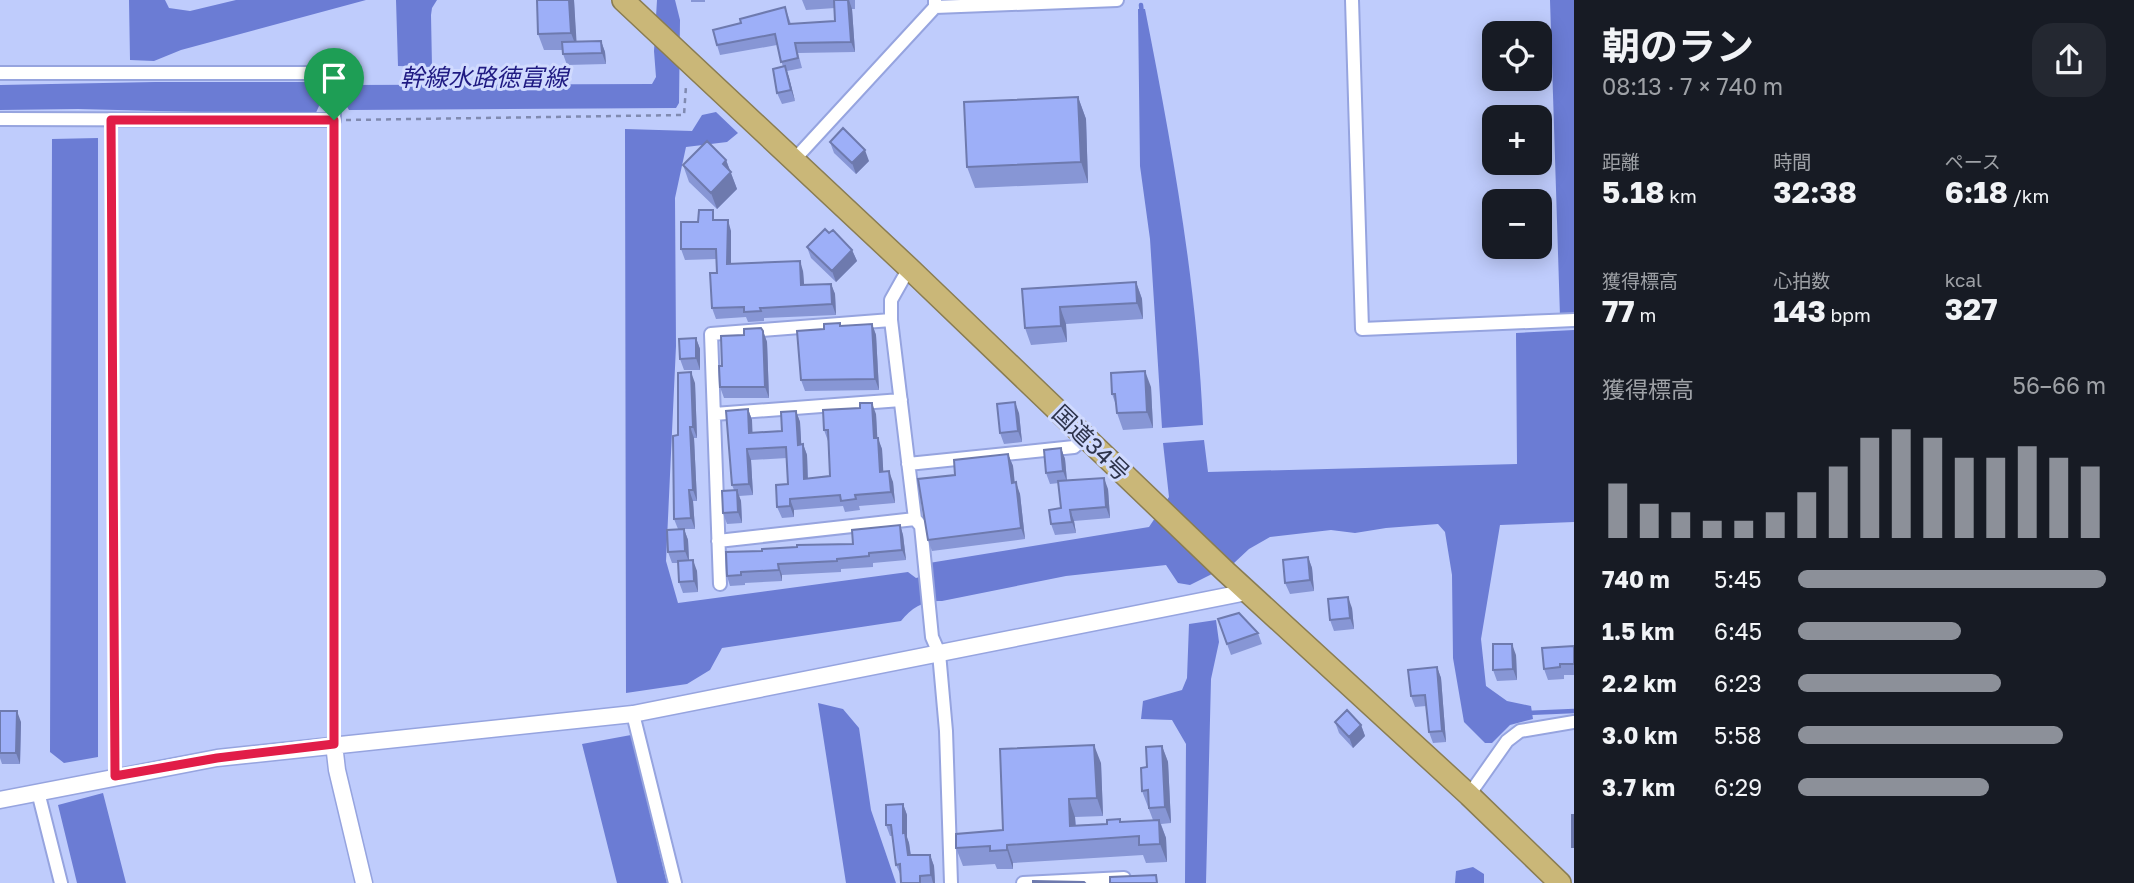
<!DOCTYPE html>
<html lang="ja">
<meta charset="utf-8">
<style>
:root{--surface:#171b24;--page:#242831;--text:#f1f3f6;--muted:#9ea1a6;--accent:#8c9099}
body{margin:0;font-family:"Golos Text","Noto Sans JP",sans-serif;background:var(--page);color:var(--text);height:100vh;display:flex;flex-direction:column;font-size:26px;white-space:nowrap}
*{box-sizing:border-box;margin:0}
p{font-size:23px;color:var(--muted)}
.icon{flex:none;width:38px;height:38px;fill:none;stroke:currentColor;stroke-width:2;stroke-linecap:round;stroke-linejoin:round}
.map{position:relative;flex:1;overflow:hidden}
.details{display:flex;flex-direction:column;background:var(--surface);width:560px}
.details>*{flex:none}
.tools{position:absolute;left:1482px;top:21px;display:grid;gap:14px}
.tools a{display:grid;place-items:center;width:70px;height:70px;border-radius:14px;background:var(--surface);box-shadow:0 4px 18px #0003;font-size:35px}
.pin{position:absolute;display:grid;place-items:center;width:60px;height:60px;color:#fff;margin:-72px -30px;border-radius:50% 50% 50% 0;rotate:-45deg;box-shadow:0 0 7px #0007}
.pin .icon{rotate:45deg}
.round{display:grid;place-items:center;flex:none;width:74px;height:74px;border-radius:21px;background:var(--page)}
.overview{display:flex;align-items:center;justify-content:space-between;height:119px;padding:0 28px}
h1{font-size:38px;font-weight:700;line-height:52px}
.figures{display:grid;grid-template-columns:repeat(3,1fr);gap:10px;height:119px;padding:7px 28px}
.figures div{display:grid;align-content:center}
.figures b{font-size:30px;font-weight:700}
.figures small{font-size:19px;font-weight:400}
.figures p{font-size:19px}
.chart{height:196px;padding:14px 28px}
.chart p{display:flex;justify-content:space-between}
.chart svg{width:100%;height:126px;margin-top:7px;stroke:var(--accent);stroke-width:6}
ul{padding:0 28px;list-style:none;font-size:23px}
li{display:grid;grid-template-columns:112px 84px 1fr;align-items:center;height:52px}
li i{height:18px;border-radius:9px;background:var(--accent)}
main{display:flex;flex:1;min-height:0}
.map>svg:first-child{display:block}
.water{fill:#6b7cd4}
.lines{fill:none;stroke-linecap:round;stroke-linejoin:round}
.stream{stroke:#6b7cd4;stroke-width:4.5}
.minor-casing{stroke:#96a4df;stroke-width:16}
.tertiary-casing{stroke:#96a4df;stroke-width:19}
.trunk-casing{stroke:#8a7d52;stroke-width:24}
.path{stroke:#808ab0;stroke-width:2.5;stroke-dasharray:5 5;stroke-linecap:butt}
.minor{stroke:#fff;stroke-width:12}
.tertiary{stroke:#fff;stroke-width:16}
.trunk{stroke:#cab778;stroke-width:21}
.wall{fill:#8796d5}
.shaded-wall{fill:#6e7aae}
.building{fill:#9daff8;stroke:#6e7aae;stroke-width:2}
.route-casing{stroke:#fff;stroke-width:14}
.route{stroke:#e11d48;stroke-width:9}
.labels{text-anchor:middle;stroke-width:6;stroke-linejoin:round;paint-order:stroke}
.street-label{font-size:23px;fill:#2d334b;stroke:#d0dafe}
.water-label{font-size:24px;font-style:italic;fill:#1f1a82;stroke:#d0dafe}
</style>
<main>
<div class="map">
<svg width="1574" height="883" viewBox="0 0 1574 883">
<rect width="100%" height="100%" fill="#bfccfc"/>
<path class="water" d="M129,0h36l4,8 21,3 46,-11h130l-185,50 -27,11 -24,-1z
M396,0h41l-5,8 -1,7 1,52 -34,-1z
M657,0h18l5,20 -1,83 -3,5 -327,2 -8,-13 6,-12 305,-1 4,-7 -2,-26z
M1550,0h24v315l-14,1z
M1138,9h7c27,137 52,275 58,416l-41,3 -12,-189 -10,-73z
M155,82h160l8,15 -8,18 -237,-6 -78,1v-25z
M716,112l22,21 -11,9 -41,5 -11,51 1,148 -10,215 12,42 230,-31 8,6 15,-4 -2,-11 220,-36 20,-30 -6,-54 41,-3 4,32 309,-8 -1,-131 58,-3v192l-74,3 -19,114 5,47 21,15 24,5 2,13 -23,6 -18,18h-7l-21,-21 -11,-64 -1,-83 -7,-43 -7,-8 -52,4 -31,5 -24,-3 -61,7 -21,12 -15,14 -44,22 -12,-2 -12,-18 -100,11 -124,25c-18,-1 -30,6 -41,20l-179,27 -12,22 -23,14 -61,9 -1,-564 67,2 10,-16z
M98,138v619l-34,6 -14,-11 2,-613z
M1216,620l3,22 -8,37 -5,204h-21l1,-139 -14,-24 -31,-1 2,-18 39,-11 5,-12 2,-54z
M818,703l25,6 16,19 12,82 25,73h-50z
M631,735l36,148h-50l-35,-139z
M103,793l23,90h-49l-19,-78z
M1473,867l11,7v9h-29l1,-12z"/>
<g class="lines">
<path class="stream" d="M1141,5l1,10
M1527,713l47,-2"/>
<g class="minor-casing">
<path id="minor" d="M1352,0l10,329 212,-9
M935,7l182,-7
M0,73h334v47l-334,-1
M793,161l142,-154v-7
M909,268l-18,32v20l24,199
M714,414l187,-14
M908,464l166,-17 11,-10
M718,541l197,-22 6,7 11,111 7,16 7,78 5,152
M720,584l-9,-250 180,-14
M633,714l42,169
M38,792l23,91
M1469,795l38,-54 13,-10 54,-9
M1023,883l101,-5"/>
</g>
<g class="tertiary-casing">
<path id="tertiary" d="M334,744l3,26 27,113
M0,800l217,-42 416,-44 614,-122"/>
</g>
<g class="trunk-casing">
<path id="trunk" d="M623,0l286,268 316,303 244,224 91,88"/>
</g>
<path class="path" d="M346,120l338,-5 2,-29
M111,132l4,630
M334,135v596"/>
<use href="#minor" class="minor"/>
<use href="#tertiary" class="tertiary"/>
<use href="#trunk" class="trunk"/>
</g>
<path class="wall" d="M537,0h37l2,42 25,-1 4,11 1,12 -39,1 -4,-11v-4h-19l-6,-16z
M691,0h14v2h-14z
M802,0h53v9h-3l3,43 -57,1 4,15 -15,3 8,30 -13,3 -5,-11 6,-26 -6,-22 -57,10 -3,-10 24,-22 44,-16 6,17 44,-3v-13l-29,2z
M1078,97l8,22 2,64 -113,5 -8,-21z
M830,142l39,19 -13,13 -22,-21z
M726,160l11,29 -20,20 -28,-27 -6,-17z
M717,220l14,11v32l72,8 1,14 27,-1 4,10 1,21 -72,3v3l-16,1 -2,-5 -30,2 -4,-11 5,-35 -1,-14 -31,1 -4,-11 17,-27z
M829,233l23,17 5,11 -21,21 -25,-24 -4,-11z
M1136,282l6,17 1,20 -77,5 1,18 -36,3 -6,-17 -3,-39z
M840,323l1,3 31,-2 4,11 3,55 -74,1 -4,-11 23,-51z
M763,331l4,11 2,56h-45l-4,-11 2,-21 22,-31z
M696,338l4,11v21h-16l-4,-11z
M695,383l2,55h-3l3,63h-4l2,28h-11l4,11 1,20 8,11 1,21 -15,1 -4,-11 -1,-19h-6l-4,-11 10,-23 -4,-10z
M1151,387l2,41 -30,2 -6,-17 -1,-8 -4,-11z
M748,409l4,11v13l30,-2 14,-20 4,11 1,22h2l4,11 1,23 22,-2 -2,-35 -4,-11 52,-16 1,24 5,11 1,22 10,11 2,21 -36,3 1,4 -15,2 -2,-6 -49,4v7l-12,1 -5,-11 11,-23 -1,-26 -36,2 2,35 -14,1 2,5 1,22 -15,1 -4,-11 11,-23 -2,-5z
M1019,413l3,29 -18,2 -4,-11z
M1061,448l4,11 2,22 41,8 2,29 -36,3 2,12 -21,2 -4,-11 10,-16 -2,-25 -9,1 -4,-11z
M1008,454l5,12 1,17 6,11 5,45 -93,12 -4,-11z
M900,525l3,10 3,25 -33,3v4l-32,2v3l-59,3v6l-37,2v2l-15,1 -3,-10 35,-25 91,-7z
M1308,557l4,11 2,23 -24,3 -5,-11z
M1352,608l2,21 -20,2 -4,-11z
M1218,619l40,14 4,11 -31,11z
M1574,646v29h-10v4l-16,1 -4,-11z
M1516,655l1,25 -20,1 -4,-11z
M1437,667l4,11 5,64 -13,1 -4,-11 -3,-26 -11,1 -4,-11z
M0,711l21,11 -1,42h-18l-2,-6z
M1335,722l26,3 4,11 -12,12 -14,-15z
M1162,746l6,16 3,61 -10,1 5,14 1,24 -21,1 -3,-8 -130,8v6h-16l-2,-5 -32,2 -7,-18 47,-18 98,-67 2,53 -28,1 1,8 31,-1 13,-5 1,3 32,-2 -11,-29 5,-24z
M903,804l4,11v23l2,5 2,12h19l4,11 1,17h-34v-7l-5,-11 -4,-29h-2l-4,-11z"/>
<path class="shaded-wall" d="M569,0h5l3,49 -6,-16z
M849,0l3,9 3,43 -4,-10z
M601,41l4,11 1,12 -4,-11z
M785,66l4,11 6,24 -4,-11z
M1078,97l8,22 2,64 -7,-21z
M865,150l4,11 -13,13 -4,-11z
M726,160l11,29 -20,20 -6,-16 12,-29z
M728,220l3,11v43l-4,-10z
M852,250l5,11 -21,21 -4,-11z
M800,261l3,10 2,24 -4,-10z
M1136,282l6,17 1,20 -6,-16z
M831,284l4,10 1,21 -4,-11z
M1060,307l6,17 1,18 -6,-16z
M872,324l4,11 3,55 -4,-11z
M763,331l4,11 2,56 -4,-11z
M696,338l4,11v21l-4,-12z
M1145,371l6,16 2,41 -6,-16z
M691,372l4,11 2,55 -4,-11z
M1015,402l4,11 3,29 -4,-11z
M872,403l4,11 2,35 -4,-11z
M748,409l4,11 1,24 -4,-11z
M796,411l4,11 2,34 -4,-11z
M690,427l4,11 3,63 -4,-11z
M878,438l4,11 2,34 -4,-11z
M803,444l4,11 1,35 -4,-11z
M1061,448l4,11 2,23 -4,-11z
M747,449l4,11 2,35 -4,-11z
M1008,454l5,12 3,28 -4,-11z
M889,471l4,11 2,21 -4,-11z
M1104,478l4,11 2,29 -4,-11z
M1016,482l4,12 5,45 -4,-11z
M689,490l4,11 2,28 -4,-11z
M737,490l4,11 1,22 -4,-11z
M790,499l4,11v7l-4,-11z
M1070,510l4,11 2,12 -4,-11z
M900,525l3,10 3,25 -4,-10z
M684,529l4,11 1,22 -4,-11z
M1308,557l4,11 2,23 -4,-11z
M693,560l4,11 1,21 -4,-11z
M778,564l4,11v6l-3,-11z
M1348,597l4,11 2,21 -4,-11z
M1512,644l4,11 1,25 -4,-11z
M1437,667l4,11 5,64 -4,-11z
M17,711l4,11 -1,42 -4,-11z
M1361,725l4,11 -12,12 -4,-11z
M1094,745l7,18 2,53 -6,-18z
M1162,746l6,16 3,61 -6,-16z
M1069,799l6,18 1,23 -6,-14z
M903,804l4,11v22l2,6 3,23 -4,-11 -5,-22z
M1159,820l7,18 1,24 -7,-18z
M1007,845l6,18v6l-6,-19z
M930,855l4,11 1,17h-2l-2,-8z"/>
<path class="building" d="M537,0h32l2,33 -33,1z
M834,0h14l3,42 -56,1 3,15 -17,4 -6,-28 -58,11 -4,-15 28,-7 -1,-4 45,-12 4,17 46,-3z
M601,41l1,12 -39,1 -1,-12z
M785,66l6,24 -14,3 -4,-24z
M1078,97l3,65 -114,5 -3,-65z
M843,128l22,22 -13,13 -22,-21z
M707,141l19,19 -3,4 8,8 -20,21 -28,-28z
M699,210h14v10h15l-1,44 73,-3 1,24 30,-1 1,20 -72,4 1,3 -17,1v-5l-32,1 -2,-35h7l-1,-24h-35v-27h17z
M825,229l4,4 4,-3 19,20 -20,21 -25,-24z
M1136,282l1,21 -77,4 1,19 -36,2 -3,-39z
M840,323v3l32,-2 3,55 -74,1 -4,-49 27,-2v-5z
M761,328l2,3 2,56h-45l-1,-21h3l-1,-30 23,-1v-6z
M696,338v20l-16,1 -1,-20z
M1145,371l2,41 -30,1 -2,-19h-3l-1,-21z
M691,372l2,55h-3l3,63h-4l2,28 -17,1 -1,-83 5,-1v-62z
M1015,402l3,29 -18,2 -3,-29z
M860,403h12l2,35h4l2,34 9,-1 2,21 -36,3 1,4 -15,2 -1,-6 -50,4v7l-13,1 -1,-22 12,-1 -2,-37 -39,2 2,35 -17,1 -6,-74 22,-2 1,24 33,-2 -1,-19 15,-1 2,34 5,-1 1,35 26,-3 -2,-46h-4l-1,-20 37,-2z
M1061,448l2,23 -17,2 -2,-23z
M1008,454l4,29 4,-1 5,46 -93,12 -10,-61 37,-4 -1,-15z
M1104,478l2,29 -36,3 2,12 -21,2 -2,-14 12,-2 -3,-27z
M737,490l1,22 -15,1 -1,-22z
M900,525l2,25 -33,3v3l-32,3v2l-59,3 1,6 -38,2v3l-14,1 -1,-24 36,-1v-2l35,-2v-2l56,-1 -1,-14z
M684,529l1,22 -17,1 -1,-22z
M1308,557l2,23 -25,3 -2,-23z
M693,560l1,21 -15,1 -1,-21z
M1348,597l2,21 -20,2 -2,-21z
M1239,613l19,20 -31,11 -9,-25z
M1493,644h19l1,25 -20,1z
M1574,646v18h-14v3l-16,2 -2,-21z
M1437,667l5,64 -13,1 -4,-37 -14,1 -3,-26z
M1347,710l14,15 -12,12 -14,-15z
M0,711h17l-1,42h-16z
M1094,745l3,53 -28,1 1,27 37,-2v-4l13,-1v3l39,-2 1,24 -21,1v-9l-132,9v5l-17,1v-5l-34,2v-14l47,-4 -3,-81z
M1162,746l3,61 -16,1 -1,-18 -6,1 -1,-23 6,-1 -1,-20z
M903,804v29l2,-1 3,23h22l1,20 -11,1v7h-19l-1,-19 -4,1 -5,-40h-5v-20z
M1572,815h2v32h-2z
M1156,875l1,8h-47v-6z
M1033,881l51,1 1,1h-52z"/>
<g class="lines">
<g class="route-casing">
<path id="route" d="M111,120h223v624l-117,14 -102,18z"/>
</g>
<use href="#route" class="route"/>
</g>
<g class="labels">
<g class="street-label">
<text transform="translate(1091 443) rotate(44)" y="8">国道34号</text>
</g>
<g class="water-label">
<text x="484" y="86">幹線水路徳富線</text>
</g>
</g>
</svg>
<div class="tools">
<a><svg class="icon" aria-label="locate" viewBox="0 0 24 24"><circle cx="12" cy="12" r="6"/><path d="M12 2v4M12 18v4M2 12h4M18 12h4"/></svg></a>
<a>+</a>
<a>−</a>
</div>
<div class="pin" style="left:334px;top:120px;background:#1e9e55"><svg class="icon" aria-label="arrive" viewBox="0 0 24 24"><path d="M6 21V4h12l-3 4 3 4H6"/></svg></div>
</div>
<section class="details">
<div class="overview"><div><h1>朝のラン</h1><p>08:13 · 7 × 740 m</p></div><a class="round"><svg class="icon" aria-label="share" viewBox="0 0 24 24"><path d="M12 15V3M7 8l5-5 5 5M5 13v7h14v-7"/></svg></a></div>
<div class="figures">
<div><p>距離</p><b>5.18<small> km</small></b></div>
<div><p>時間</p><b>32:38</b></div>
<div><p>ペース</p><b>6:18<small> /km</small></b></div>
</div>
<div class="figures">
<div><p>獲得標高</p><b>77<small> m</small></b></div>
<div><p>心拍数</p><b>143<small> bpm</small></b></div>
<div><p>kcal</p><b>327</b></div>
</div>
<div class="chart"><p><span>獲得標高</span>56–66 m</p>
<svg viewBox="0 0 160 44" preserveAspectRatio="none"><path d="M5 44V25M15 44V32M25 44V35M35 44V38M45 44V38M55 44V35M65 44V28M75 44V19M85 44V9M95 44V6M105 44V9M115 44V16M125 44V16M135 44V12M145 44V16M155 44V19"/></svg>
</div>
<ul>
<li><b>740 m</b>5:45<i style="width:100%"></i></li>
<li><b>1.5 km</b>6:45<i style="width:53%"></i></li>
<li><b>2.2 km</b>6:23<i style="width:66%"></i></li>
<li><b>3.0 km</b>5:58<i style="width:86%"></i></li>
<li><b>3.7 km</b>6:29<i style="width:62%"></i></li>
</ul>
</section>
</main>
